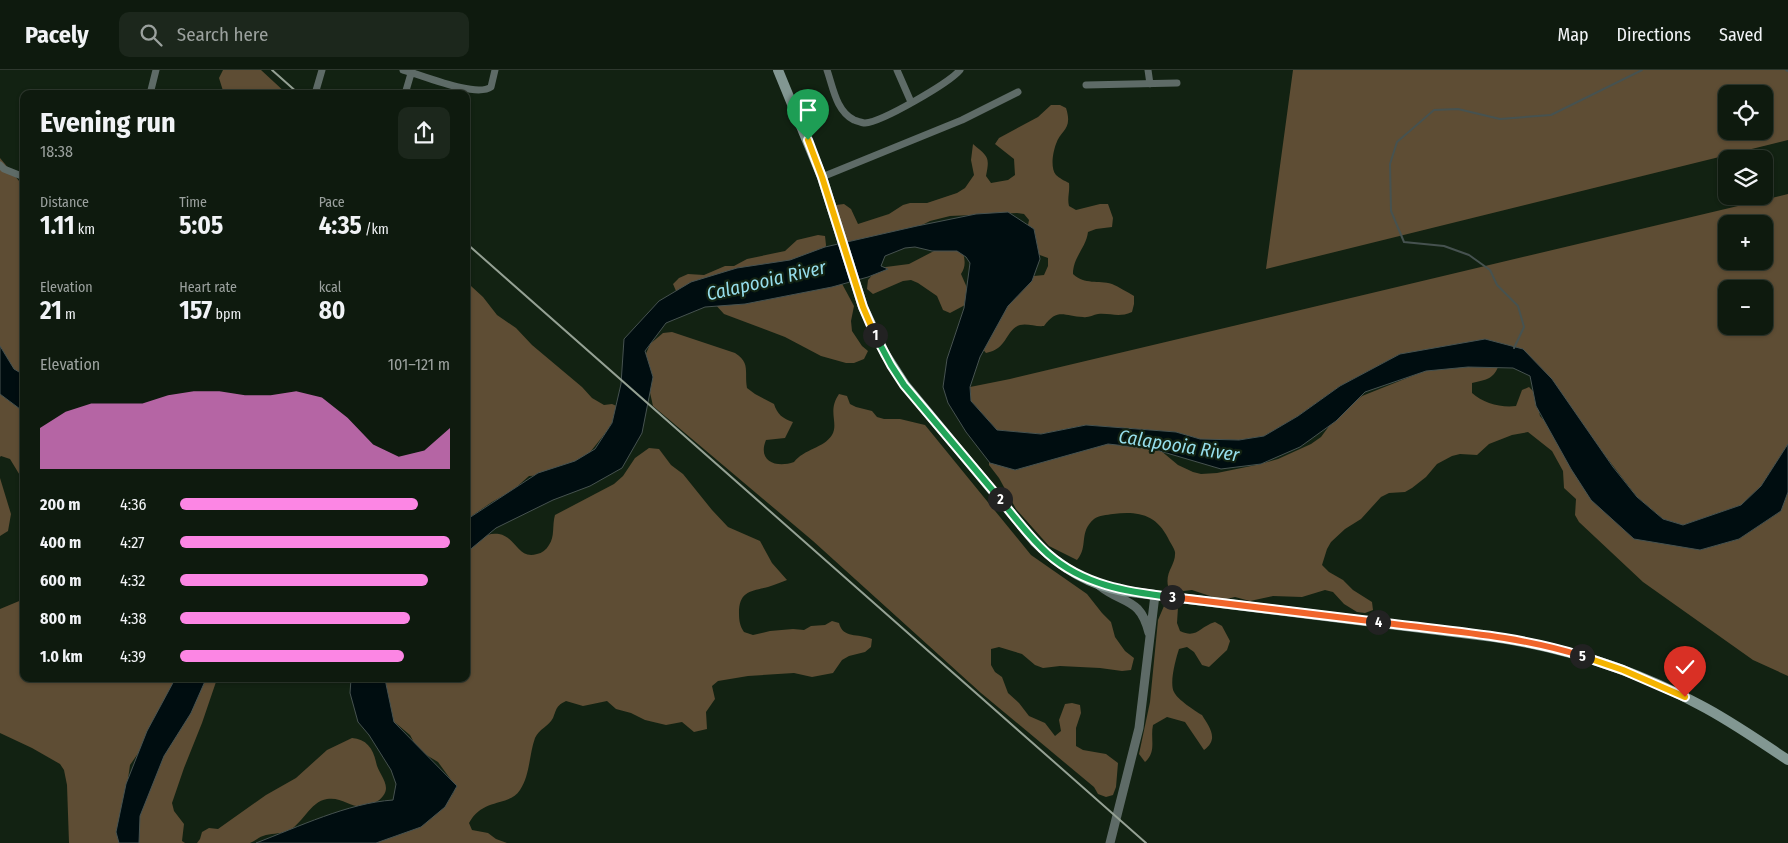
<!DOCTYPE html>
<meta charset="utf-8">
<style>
:root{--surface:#0e1a0e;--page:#1c271c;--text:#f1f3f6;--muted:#9ba19e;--line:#2e382e;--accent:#fc86e4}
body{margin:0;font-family:"Fira Sans Condensed",sans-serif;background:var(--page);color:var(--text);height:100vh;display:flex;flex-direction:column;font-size:19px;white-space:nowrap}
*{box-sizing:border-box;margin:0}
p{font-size:16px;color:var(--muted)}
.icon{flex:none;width:28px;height:28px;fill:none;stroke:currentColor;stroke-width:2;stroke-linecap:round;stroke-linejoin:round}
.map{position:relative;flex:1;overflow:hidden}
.drawer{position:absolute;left:20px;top:20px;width:450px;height:592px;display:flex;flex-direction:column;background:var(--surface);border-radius:10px;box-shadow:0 1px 4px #0004,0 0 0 1px var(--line)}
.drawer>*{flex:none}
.fabs{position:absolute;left:1718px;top:15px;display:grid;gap:10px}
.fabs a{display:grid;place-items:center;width:55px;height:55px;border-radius:10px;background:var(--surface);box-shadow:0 1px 4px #0004,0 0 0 1px var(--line);font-size:25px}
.pin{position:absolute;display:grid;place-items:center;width:42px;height:42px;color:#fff;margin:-51px -21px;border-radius:50% 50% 50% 0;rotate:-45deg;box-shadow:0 0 5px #0007}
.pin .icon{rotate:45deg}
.km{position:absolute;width:25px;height:25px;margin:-12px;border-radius:50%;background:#222;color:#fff;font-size:14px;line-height:25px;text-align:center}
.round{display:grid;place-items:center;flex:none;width:52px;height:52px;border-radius:10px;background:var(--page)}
.overview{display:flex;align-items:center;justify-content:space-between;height:85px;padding:0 20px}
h1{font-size:28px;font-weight:700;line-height:38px}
.figures{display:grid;grid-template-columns:repeat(3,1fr);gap:8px;height:85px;padding:5px 20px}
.figures div{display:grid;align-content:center}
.figures b{font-size:25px;font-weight:700}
.figures small{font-size:14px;font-weight:400}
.figures p{font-size:14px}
.chart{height:140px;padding:10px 20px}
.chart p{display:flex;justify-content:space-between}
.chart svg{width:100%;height:90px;margin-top:5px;fill:var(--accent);opacity:.7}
ul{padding:0 20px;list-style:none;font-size:16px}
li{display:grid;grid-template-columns:80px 60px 1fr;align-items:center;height:38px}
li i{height:12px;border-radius:6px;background:var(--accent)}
header{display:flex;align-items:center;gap:30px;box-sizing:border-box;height:70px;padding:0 25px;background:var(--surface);border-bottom:1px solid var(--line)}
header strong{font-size:24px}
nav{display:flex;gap:28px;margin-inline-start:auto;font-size:18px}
.search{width:350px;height:45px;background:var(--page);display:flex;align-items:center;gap:12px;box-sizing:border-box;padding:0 18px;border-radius:10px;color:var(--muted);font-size:19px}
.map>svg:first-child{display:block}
.forest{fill:#5e4d34;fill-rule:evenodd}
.water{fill:#000d10;stroke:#465250}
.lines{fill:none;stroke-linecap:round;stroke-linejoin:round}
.stream{stroke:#465250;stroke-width:2}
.minor{stroke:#5e6b67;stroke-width:7}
.tertiary{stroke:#5e6b67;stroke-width:9}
.secondary{stroke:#829792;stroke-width:10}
.rail{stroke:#95a194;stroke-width:2}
.split-1-casing{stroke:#fff;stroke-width:10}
.split-2-casing{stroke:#fff;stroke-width:10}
.split-3-casing{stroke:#fff;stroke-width:10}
.split-4-casing{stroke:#fff;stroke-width:10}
.split-5-casing{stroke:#fff;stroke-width:10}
.split-6-casing{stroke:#fff;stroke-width:10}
.split-1{stroke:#f5b400;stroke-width:6}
.split-2{stroke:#22a559;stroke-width:6}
.split-3{stroke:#22a559;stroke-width:6}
.split-4{stroke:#f0652b;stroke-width:6}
.split-5{stroke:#f0652b;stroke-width:6}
.split-6{stroke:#f5b400;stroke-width:6}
.labels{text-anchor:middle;stroke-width:4.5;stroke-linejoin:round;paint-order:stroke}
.water-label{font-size:19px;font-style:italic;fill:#96deec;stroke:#122212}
</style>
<header>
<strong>Pacely</strong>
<div class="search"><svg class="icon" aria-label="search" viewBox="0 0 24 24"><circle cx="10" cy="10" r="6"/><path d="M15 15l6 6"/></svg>Search here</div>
<nav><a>Map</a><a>Directions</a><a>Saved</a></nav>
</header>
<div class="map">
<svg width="1788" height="773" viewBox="0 0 1788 773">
<rect width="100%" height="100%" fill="#122212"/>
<path class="forest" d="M223,0h38l26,24h-63l-5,-16z
M1293,0h495v70l-522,129zM1726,24h38v37h-38z
M1051,35h9l6,3c7,22 -5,21 -10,36 -3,8 -6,24 0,31 3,3 9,6 13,8 1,9 -2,15 0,23l7,4 24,-6h8l5,14 -1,9 -16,2 -8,3c-2,16 -15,25 -15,42 12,11 25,6 39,10 7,3 15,8 22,12v8l-2,8c-14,6 -20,1 -34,2 -5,1 -10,4 -15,3 -18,0 -25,-10 -39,9 -8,1 -17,-3 -24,-1 -15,5 -12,24 -34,28l-5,-6 45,-74 8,3 10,-1 4,-9v-8l-11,-4 -11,-19 3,-15 -5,-6 -7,-1 -67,3 -20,5 -14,7 -69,15 -10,-29 -1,-9 8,-1 7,5 7,15 31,-10 14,-9 7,-2h17l30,-10 8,-5 9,-13 -3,-15 2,-16c15,13 17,12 13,32l5,7 17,-3 7,-5 -1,-16 -19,-15 4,-6 39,-21z
M0,88l24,29v188l-10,-5 -14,-24z
M1788,124v250l-27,42 -20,19 -58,20 -20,-6 -26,-22 -114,-148 -123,5 -60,32 -42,30 -34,20 -25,4 -39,-1 -25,-7 -89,-7 -45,9 -44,-4 -26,-29 -1,-14 40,-8zM1726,154h38v37h-38zM1726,219h38v37h-38z
M818,165l7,1 1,9 -1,7 29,54 -3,15 1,10 10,15 6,5 -4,8 -10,4h-8l-25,-7 -36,-19 -61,-23 -10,-11 -38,-12 -3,-7 6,-6 9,-4 16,1 21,-9h9l13,-7 38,-8 12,-11z
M949,178l14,4c2,9 3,14 -2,22l7,16 -3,15 -15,8 -7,-3 -6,-14 -19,-13 -7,-3 -8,1 -30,13 -6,-5 1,-9 10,-12 31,-4 25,-13z
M471,216l12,11 14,18 19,13 16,17 50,42 10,11 12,7 8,-1 7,3 -2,7 -10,17 -20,25 -43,19 -15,1 -17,15 -20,11 -26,18v-232z
M672,262l63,21c16,10 9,19 12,35l8,6 19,10c3,10 9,15 19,18l-8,16 -19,2c-9,22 11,28 28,22 10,-13 30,-14 38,-27 7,-12 -5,-24 7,-41l8,2 3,8 6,3 16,4 5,6 7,2h16l25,6 106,130 56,39 15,19 9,9 4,15 10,14 9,7 -3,12 -9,1 -22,-3 -40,-2 -17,2 -8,-3 -13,-11 -23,-7 -8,2v16l4,7 7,5 6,16 11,10 10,13 16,7 10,13 6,-5 -2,-11 6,-16 7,-1 8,2 1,8 -5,15v18l7,4 23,4 12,9 -2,24 -3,8 -7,2 -8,-3 -4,-7 -113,-94 -168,-152 -160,-135 -10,-45 7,-17 13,-11z
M1442,294l56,3c-5,13 -14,13 -26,16v10c11,10 29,15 44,13l6,-16 7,-3 6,6 5,23 22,23 138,111 39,-11 42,-28 7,-19v184l-35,-16 -110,-78 -64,-60 -4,-7 1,-16 -12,-11 -1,-17 -11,-20 -24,-19 -16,3 -23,9 -12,11 -17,-1 -8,2 -15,8 -11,13 -14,11 -7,4 -16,1 -8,4 -20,22 -16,10 -14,13 -4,7 -5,16 7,7 14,8 10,10 19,12 1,8 -8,3 -8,-1 -13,-8 -11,-12 -8,-2 -23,7 -29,-1 -23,5 -15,-4 -13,3 -30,-10 -9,1 -15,-5c-3,-15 8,-21 7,-34 -1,-5 -5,-9 -7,-14 -12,-24 -31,-27 -55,-24 -6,1 -14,1 -19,5 -16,14 -5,27 -17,41l-28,-14 -33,-37 -17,-31 -10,-13v-7c11,5 14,10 28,12l20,-11 74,-16 49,7 18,15 15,7 8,2 16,-1 39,-8 22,-6 33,-15 10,-7 14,-19 27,-22z
M0,324l24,18v70l-14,-23 -9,-3 -1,1z
M649,378l10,1 12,16 12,9 29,36 16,17 32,14 12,22 15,17c-6,2 -12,5 -19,7 -17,4 -29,4 -29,26 0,8 1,13 5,19l9,3 17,-4 23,-2 11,1 7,-4 14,-1 7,-4 7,2c4,16 19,10 33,16l-1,8 -6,5 -16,4 -7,4 -9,13 -21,4 -18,-4 -46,3 -30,5 -6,5 3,13 -9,13 1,17 -13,3 -12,-10 -16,3 -21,-5 -14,-7 -15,-4 -9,-8 -24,5 -17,-5c-10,5 -9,7 -13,17 -4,8 -14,11 -18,20 -6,17 -5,37 -15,52 -11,17 -37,7 -51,33l3,7 16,3 8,6 11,4h-177l115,-38 9,-13v-8l-16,-22 -20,-12 -8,-15 -24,-20 -2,-36h82v-134c10,-5 21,-13 33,-11 17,3 19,26 38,20 5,-1 9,-4 12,-9 6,-8 3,-20 6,-30l59,-31 9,-8 12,-18z
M0,408l11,36 -3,17 -8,5z
M24,529v80h157l-33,60 -18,26 -11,78h-50l-2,-58 -3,-15 -4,-6 -28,-16 -32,-15v-124z
M1171,534l7,3 -1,16 3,8c17,8 19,-4 35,-9l7,4 8,15 -3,9 -18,17 -7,-2 -8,-13 -7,-5 -8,2c-3,9 -10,34 -5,43 3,7 21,19 28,23 8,13 17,24 2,35l-19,-28 -18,-5 -14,8c-3,14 4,27 -8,37l-6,-8 11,-52 8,-82 6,-14z
M197,609h20l-15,44 -18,45 -12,35 2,8 10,13 -2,17 3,2h-48l1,-29z
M352,668c14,1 21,10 24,24 2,12 16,23 7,34 -2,3 -5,5 -9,7 -19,11 -29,-7 -47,-4 -17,2 -25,27 -41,33 -7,2 -15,1 -23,4 -4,1 -8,5 -13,7 -8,0 -43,0 -53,0l3,-4 2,-7 7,-4 9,1 7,-5 41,-29 30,-17 31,-28z"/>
<path class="water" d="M1008,142l26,17 6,30 -8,22 -24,25 -28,51 -10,30 1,14 26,29 44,4 45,-9 90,7 24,7 39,1 25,-4 34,-20 42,-30 60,-32 85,-15 38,10 29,30 61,88 24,30 26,22 20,6 58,-20 20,-19 27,-42v48l-7,19 -42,28 -39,11 -66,-11 -43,-39 -20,-31 -35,-63 -6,-30 -17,-8 -45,-1 -42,4 -61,21 -29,29 -36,26 -39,17 -40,5 -68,-20 -45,-5 -93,26 -25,-7 -24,-31 -18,-29 -5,-16 4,-28 17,-51 6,-45 -4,-6 -9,-6h-25l-17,-4 -10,1 -20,8 -4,10 7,3 -20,8 -36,10 -87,17 -40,3 -39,16 -21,28 8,26 -11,56 -20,35 -32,18 -37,14 -57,28 -30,25v-33l72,-47 37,-12 20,-12 17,-26 9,-39 3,-45 35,-38 32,-19 46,-14 53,-8 35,-13 92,-21 59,-12z
M0,276l14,23 10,6v37l-24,-18z
M175,609h31l-15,34 -27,43 -24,60 -1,27h-20l-3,-11 10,-48 21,-53z
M351,609h34l9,43 63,64 -12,21 -24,20 -45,16h-120c42,-16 92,-40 137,-43l3,-16 -5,-14 -22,-35 -11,-13 -8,-29z"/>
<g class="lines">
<path class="stream" d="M1786,0l2,1
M1514,278l10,-21 -6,-21 -21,-21 -7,-15 -21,-15 -25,-9 -40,-4 -13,-31 -1,-47 7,-22 37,-32 24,-1 42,10 51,-4 91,-45"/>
<path class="minor" d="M403,0c19,5 73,28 88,17l4,-17
M827,0c6,17 9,41 27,50 3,1 8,3 11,3 17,-1 84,-40 95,-53
M897,0l14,32
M1148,0l2,14
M1086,15l91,-2
M150,24l6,-24
M315,24l7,-24
M405,24l7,-24
M0,95l4,4 20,8
M822,107l140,-57 56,-28"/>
<path class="tertiary" d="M1100,516c24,19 40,11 49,47
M1110,773l29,-115 16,-133"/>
<path class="secondary" d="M778,0l44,107 41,130 22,47 20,31 130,157c24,24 54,43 88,49l371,46c73,11 141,33 206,68 31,16 59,36 88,55"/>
<path class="rail" d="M272,0l27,24
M466,173l680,600"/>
</g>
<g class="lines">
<g class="split-1-casing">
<path id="split-1" d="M808,70l14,37 41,130 12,28"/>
</g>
<g class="split-2-casing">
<path id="split-2" d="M875,265l16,30 13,20 96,114"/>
</g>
<g class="split-3-casing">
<path id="split-3" d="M1000,429c15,19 30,39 48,55 35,31 79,38 124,43"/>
</g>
<g class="split-4-casing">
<path id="split-4" d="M1172,527l206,25"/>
</g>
<g class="split-5-casing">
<path id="split-5" d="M1378,552c68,9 138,13 204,34"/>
</g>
<g class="split-6-casing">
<path id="split-6" d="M1582,586l41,14 62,27"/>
</g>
<use href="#split-1" class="split-1"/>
<use href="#split-2" class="split-2"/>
<use href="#split-3" class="split-3"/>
<use href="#split-4" class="split-4"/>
<use href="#split-5" class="split-5"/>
<use href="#split-6" class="split-6"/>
</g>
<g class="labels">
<g class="water-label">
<text transform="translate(766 210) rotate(-13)" y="7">Calapooia River</text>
<text transform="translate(1179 375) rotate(9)" y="7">Calapooia River</text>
</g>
</g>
</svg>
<div class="fabs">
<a><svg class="icon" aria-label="locate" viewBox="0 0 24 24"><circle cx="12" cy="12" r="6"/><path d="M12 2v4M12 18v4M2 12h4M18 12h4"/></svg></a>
<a><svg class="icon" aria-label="layers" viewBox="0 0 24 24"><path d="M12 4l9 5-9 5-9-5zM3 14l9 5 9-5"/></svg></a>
<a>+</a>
<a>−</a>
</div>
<div class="pin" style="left:808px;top:70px;background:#1e9e55"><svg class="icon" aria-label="arrive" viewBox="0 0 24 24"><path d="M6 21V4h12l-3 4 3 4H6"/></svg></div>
<div class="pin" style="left:1685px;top:627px;background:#d93025"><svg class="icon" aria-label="check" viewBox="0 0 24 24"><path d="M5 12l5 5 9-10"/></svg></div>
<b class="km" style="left:875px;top:265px">1</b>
<b class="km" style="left:1000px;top:429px">2</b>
<b class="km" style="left:1172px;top:527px">3</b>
<b class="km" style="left:1378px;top:552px">4</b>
<b class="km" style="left:1582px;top:586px">5</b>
<section class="drawer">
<div class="overview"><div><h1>Evening run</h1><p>18:38</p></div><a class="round"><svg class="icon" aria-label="share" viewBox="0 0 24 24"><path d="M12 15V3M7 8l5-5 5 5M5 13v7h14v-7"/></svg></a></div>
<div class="figures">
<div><p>Distance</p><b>1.11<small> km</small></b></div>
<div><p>Time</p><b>5:05</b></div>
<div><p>Pace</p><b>4:35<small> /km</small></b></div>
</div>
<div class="figures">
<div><p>Elevation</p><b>21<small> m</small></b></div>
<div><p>Heart rate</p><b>157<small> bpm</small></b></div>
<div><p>kcal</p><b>80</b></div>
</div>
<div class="chart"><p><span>Elevation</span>101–121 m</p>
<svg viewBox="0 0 160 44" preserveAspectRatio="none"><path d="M0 44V24L10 16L20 12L30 12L40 12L50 8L60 6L70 6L80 8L90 8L100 6L110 9L120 19L130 32L140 38L150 35L160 24V44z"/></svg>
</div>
<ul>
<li><b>200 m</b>4:36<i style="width:88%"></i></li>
<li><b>400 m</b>4:27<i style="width:100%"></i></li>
<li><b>600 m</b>4:32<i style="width:92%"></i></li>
<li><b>800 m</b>4:38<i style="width:85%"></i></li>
<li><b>1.0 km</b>4:39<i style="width:83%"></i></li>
</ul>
</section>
</div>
